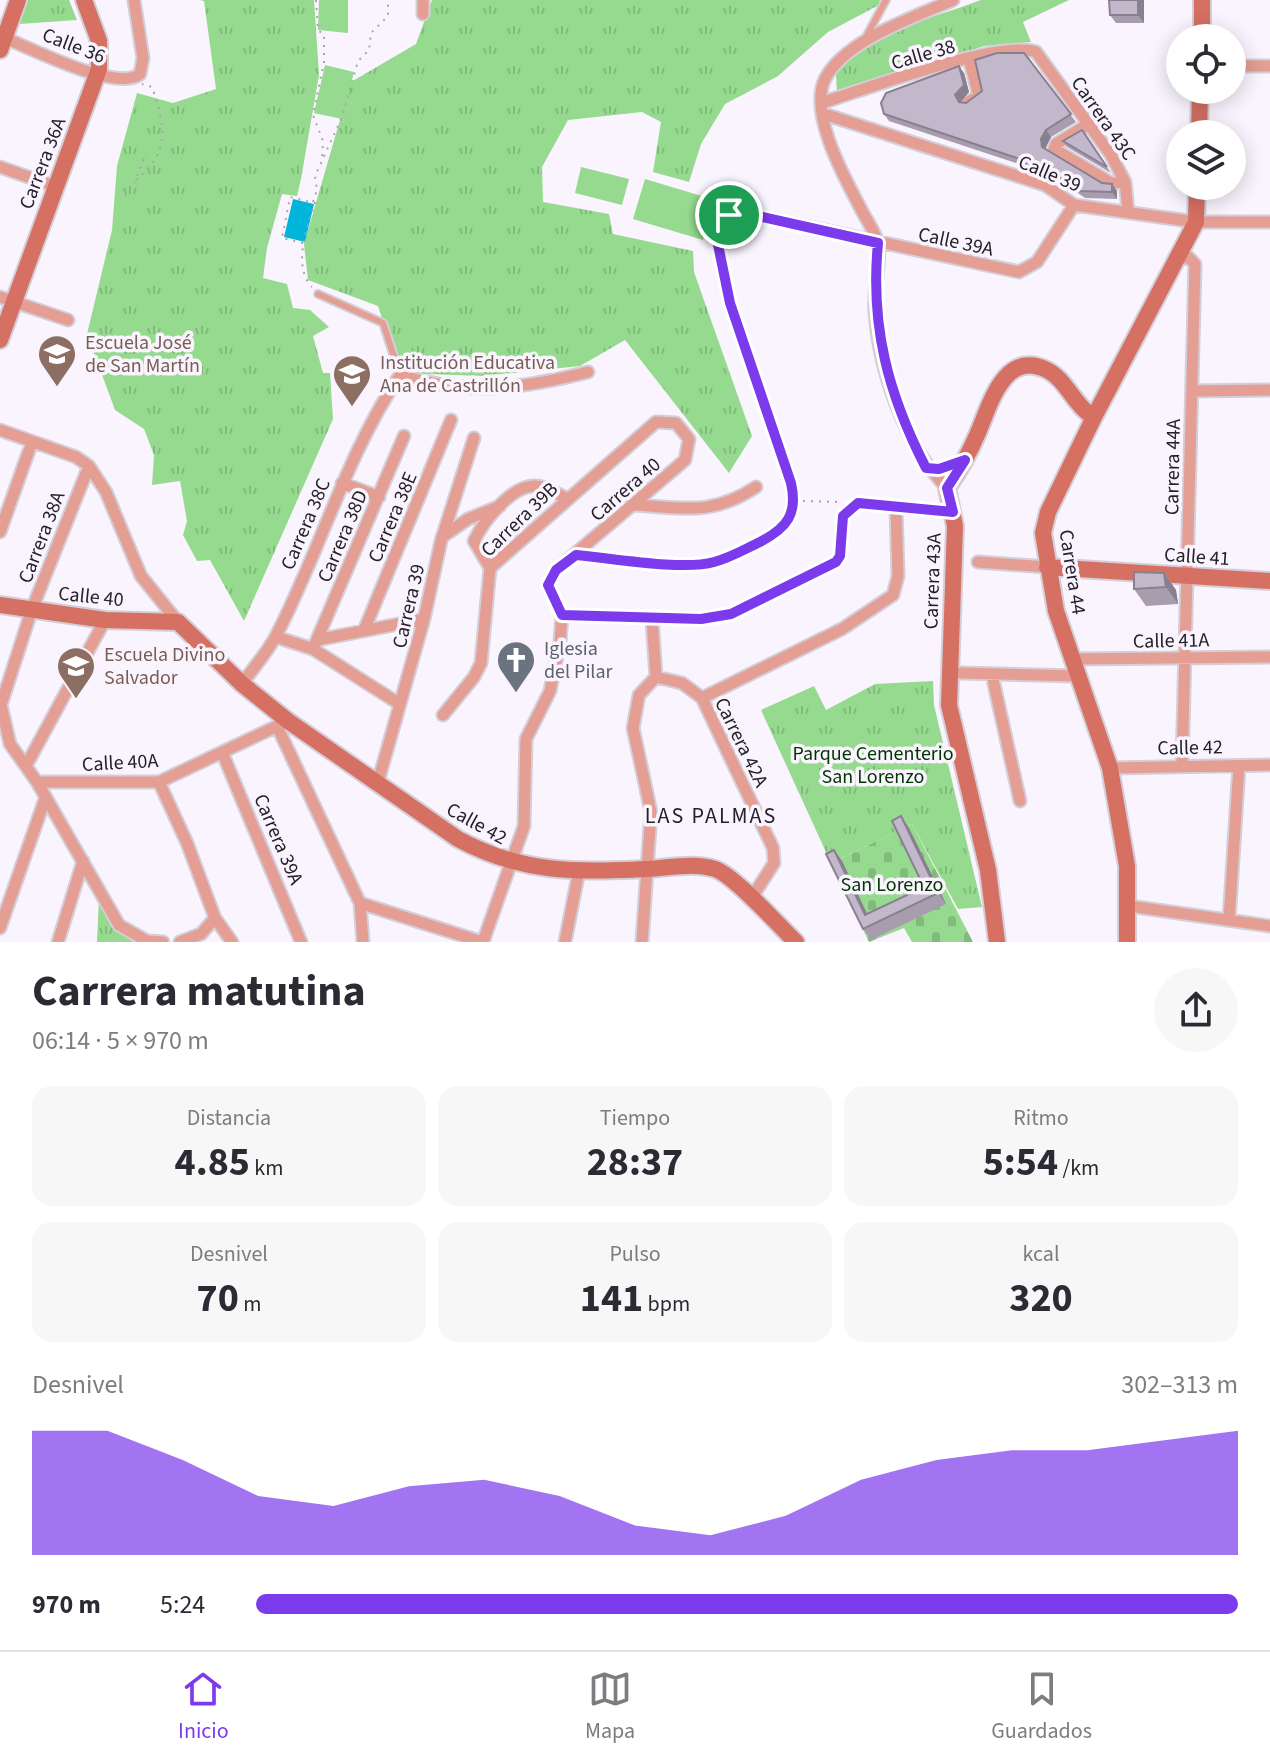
<!DOCTYPE html>
<html lang="es">
<meta charset="utf-8">
<style>
:root{--surface:#fff;--page:#f7f7f7;--text:#2b2b33;--muted:#7c7c81;--line:#e1e1e2;--accent:#7c3aed}
body{margin:0;font-family:"Source Sans 3",sans-serif;background:var(--page);color:var(--text);height:100vh;display:flex;flex-direction:column;font-size:30px;white-space:nowrap}
*{box-sizing:border-box;margin:0}
p{font-size:26px;color:var(--muted)}
.icon{flex:none;width:44px;height:44px;fill:none;stroke:currentColor;stroke-width:2;stroke-linecap:round;stroke-linejoin:round}
.map{position:relative;height:942px;overflow:hidden}
.drawer{display:flex;flex-direction:column;background:var(--surface);flex:1}
.drawer>*{flex:none}
.buttons{position:absolute;left:1166px;top:24px;display:grid;gap:16px}
.buttons a{display:grid;place-items:center;width:80px;height:80px;border-radius:50%;background:var(--surface);box-shadow:0 4px 20px #0003;font-size:40px}
.pin{position:absolute;display:grid;place-items:center;width:68px;height:68px;color:#fff;margin:-34px;border:4px solid #fff;border-radius:50%;box-shadow:0 2px 8px #0007}
.round{display:grid;place-items:center;flex:none;width:84px;height:84px;border-radius:42px;background:var(--page)}
.overview{display:flex;align-items:center;justify-content:space-between;height:136px;padding:0 32px}
h1{font-size:44px;font-weight:700;line-height:60px}
.figures{display:grid;grid-template-columns:repeat(3,1fr);gap:12px;height:136px;padding:8px 32px}
.figures div{display:grid;align-content:center;border-radius:20px;background:var(--page);text-align:center}
.figures b{font-size:40px;font-weight:700}
.figures small{font-size:22px;font-weight:400}
.figures p{font-size:22px}
.chart{height:224px;padding:16px 32px}
.chart p{display:flex;justify-content:space-between}
.chart svg{width:100%;height:144px;margin-top:8px;fill:var(--accent);opacity:.7}
ul{padding:0 32px;list-style:none;font-size:26px}
li{display:grid;grid-template-columns:128px 96px 1fr;align-items:center;height:60px}
li i{height:20px;border-radius:10px;background:var(--accent)}
.tabs{display:flex;justify-content:space-around;align-items:center;height:112px;border-top:2px solid var(--line);background:var(--surface);font-size:22px;color:var(--muted)}
.tabs a{display:grid;justify-items:center;gap:4px}
.tabs .active{color:var(--accent)}
.map>svg:first-child{display:block}
.grass{fill:url(#grass-tufts)}
.cemetery{fill:url(#cemetery-stones)}
.pitch{fill:#96da8f}
.water{fill:#00b4da}
.lines{fill:none;stroke-linecap:round;stroke-linejoin:round}
.lane-casing{stroke:#d3ced7;stroke-width:10}
.street-casing{stroke:#d3ced7;stroke-width:15}
.secondary-casing{stroke:#d3ced7;stroke-width:20}
.path{stroke:#a9a4ad;stroke-width:2;stroke-dasharray:2 6;stroke-linecap:butt}
.lane{stroke:#e49e94;stroke-width:6}
.street{stroke:#e49e94;stroke-width:11}
.secondary{stroke:#d57063;stroke-width:16}
.wall{fill:#a89daf}
.shaded-wall{fill:#88808f}
.building{fill:#c3b7cc;stroke:#88808f;stroke-width:2}
.route-casing{stroke:#fff;stroke-width:16}
.route{stroke:#7c3aed;stroke-width:10}
.labels{text-anchor:middle;stroke-width:7;stroke-linejoin:round;paint-order:stroke}
.street-label{font-size:20px;fill:#252129;stroke:#f9f4fd}
.education-label{font-size:20px;fill:#785e54;stroke:#f9f4fd;text-anchor:start}
.worship-label{font-size:20px;fill:#5b616d;stroke:#f9f4fd;text-anchor:start}
.park-label{font-size:20px;fill:#013500;stroke:#f9f4fd}
.neighbourhood-label{font-size:22px;letter-spacing:2px;fill:#252129;stroke:#f9f4fd}
</style>
<div class="map">
<svg width="1270" height="942" viewBox="0 0 1270 942">
<defs>
<pattern id="grass-tufts" width="24" height="20" patternUnits="userSpaceOnUse" patternTransform="scale(2)"><rect width="24" height="20" fill="#96da8f"/><path d="M3 7l-1-3M5 7V3M7 7l1-3M15 17l-1-3M17 17v-4M19 17l1-3" fill="none" stroke="#81bb7b"/></pattern>
<pattern id="cemetery-stones" width="16" height="16" patternUnits="userSpaceOnUse" patternTransform="scale(2)"><rect width="16" height="16" fill="#96da8f"/><path d="M2 7V4a2 2 0 0 1 4 0v3zM10 15v-3a2 2 0 0 1 4 0v3z" fill="#81bb7b"/></pattern>
</defs>
<rect width="100%" height="100%" fill="#f9f4fd"/>
<path class="grass" d="M28,0h41l8,20 -58,4z
M200,0h114l5,75 -18,104 -4,17 -15,-2 -15,54 -4,30 24,6 6,24 17,2 19,17 -16,9 10,37h7l3,46 -89,202 -34,-61 -13,1 -14,-26 4,-14 -7,-40 -28,4 2,-30 -10,-26 -29,-19 -28,-76 25,-104 5,-64 20,-73 36,10 43,-14 -12,-88z
M432,0h448l-1,5 -51,27 -50,44 -53,28 -24,40 -12,38 -36,-10 8,-50 -19,-10 -74,8 -26,47 1,35 66,12 4,20 80,17 1,21 58,164 -23,37 -104,-133 -45,26 -97,10 -83,-3 -22,-67 -70,-26 -4,-36 47,-162 65,-38z
M981,0h88l-46,22 8,20 -47,4 -147,48 -1,-20c32,-42 97,-56 145,-74z
M933,681l1,24 48,202 -24,2 -46,-85 -81,39 -70,-153 53,-24 12,24 49,-26z
M99,897l43,45h-45z"/>
<path class="cemetery" d="M912,824l61,118h-61l-8,-14 -35,14 -38,-79z"/>
<path class="pitch" d="M319,0h29v33l-30,-3z
M325,65l29,7 -12,47 -28,-6z
M581,167l48,12 -7,26 -47,-12z
M645,179l70,21 -12,40 -70,-21z"/>
<path class="water" d="M293,199l21,5 -9,38 -21,-5z"/>
<g class="lines">
<g class="lane-casing">
<path id="lane" d="M865,39l21,-39
M318,294l65,29 17,52"/>
</g>
<g class="street-casing">
<path id="street" d="M423,0v14
M0,36c29,11 116,57 140,38l3,-16 -9,-58
M1232,66h38
M968,102l11,-6 -10,-37
M821,103c42,-13 180,-64 215,-51l75,103 14,27 3,28
M824,114l221,71 29,20 122,17h74
M1087,125l-31,19 -2,5 57,34 14,-1
M0,167l54,19
M1176,260l12,-3 7,7 -13,503
M0,297l68,23
M1192,391l78,-1
M0,430l76,27 13,9 17,26 35,84 37,46
M89,466l-57,143 -31,96 9,39 27,38 82,143 28,16 16,1
M927,468l12,1 25,-8
M342,483l37,14
M947,488c-42,-42 -68,-118 -72,-177 -2,-22 6,-46 3,-67 -2,-11 -11,-23 -16,-33 -16,-31 -54,-97 -37,-132 20,-39 90,-62 128,-79
M635,505c49,3 77,11 121,-18
M0,532l32,-90
M442,537l26,-18 32,-13
M576,555c35,3 107,16 138,7 16,-4 31,-13 46,-20 27,-14 38,-28 31,-59l-61,-180 -14,-68 8,-17 21,-5 274,59 18,-10 37,-57
M978,562l69,5
M490,568l-16,-27c9,-19 38,-57 62,-55 10,0 21,8 30,12
M562,615l139,4 30,-5 105,-52 4,-6 3,-40 15,-13 95,9
M652,619l4,58
M365,628l86,-208
M276,637l37,12 85,54
M317,640l107,-21
M313,649l91,-213
M1072,659l198,-2
M961,673l116,3
M992,675l28,126
M656,677l26,6 20,15 71,150 1,15 -23,36
M242,684c11,-16 26,-32 35,-50 44,-85 69,-179 123,-259 67,21 121,14 188,-3
M702,698l140,-69 51,-34 5,-19 -2,-69
M443,715l31,-38 7,-14 9,-95 166,-146 20,1 13,16 -4,21 -129,110 -8,15 14,30 -2,27 -10,49 -24,48 -2,87 -41,116
M277,726l83,177 3,39
M222,752l79,190
M26,766l79,-146
M1110,768l160,-3
M37,782h122l129,-61
M159,782l28,61 28,75 17,24
M378,782l46,-163 17,-78 33,-103
M360,903l122,39
M1129,906l141,20
M1229,920l10,-154
M0,928l45,-129
M58,942l25,-81
M180,942l21,-8 14,-16
M565,942l14,-71
M642,942l9,-130 -18,-84 6,-33 17,-18"/>
</g>
<g class="secondary-casing">
<path id="secondary" d="M1202,38v-38
M0,50l18,-50
M1199,134l1,-44
M0,340l99,-271v-28l-15,-41
M1047,567l223,14
M0,605l105,15 73,2 64,62 46,37 170,118c65,35 117,33 190,30 20,-1 46,-7 67,0 19,6 64,57 81,73
M997,942l-9,-72 -39,-165 6,-179 -8,-38c12,-17 22,-34 30,-53 13,-29 26,-86 70,-65 20,10 27,36 47,47
M1127,942v-76l-17,-98 -54,-157 -13,-78 5,-21 46,-95 102,-195 1,-36"/>
</g>
<path class="path" d="M316,0l2,30 6,5v27l-11,53 10,26 -1,19
M137,176l9,-23
M136,180c35,-28 29,-55 16,-93l-10,-3
M125,196l10,-14
M313,202l4,-12 -2,-14 27,-59 16,-56 11,-11 2,-17 17,-17v-16
M303,243l-21,-5 8,-41 25,6c-8,25 -23,63 -3,84
M803,501l38,1"/>
<use href="#lane" class="lane"/>
<use href="#street" class="street"/>
<use href="#secondary" class="secondary"/>
</g>
<path class="wall" d="M1109,0h35v23h-28l-6,-8z
M1024,53l52,69 -25,15 -5,10v3l56,33 15,8v8l-32,-1 -33,-23 -163,-54 -5,-7 80,-41 5,19 -9,10 6,1 16,-12z
M1082,130l29,43 -44,-26 -4,-6z
M1164,573l12,17 2,14 -32,2 -12,-17z
M909,828l37,76 -75,36 -8,-11 -29,-79 8,11 25,53 57,-27z"/>
<path class="shaded-wall" d="M1138,0h6v23l-6,-8z
M959,66l5,7 5,19 -9,11 -5,-8z
M1046,130l5,7 -5,10 1,7 -5,-7 -1,-8z
M1112,184l5,7v8l-5,-7z
M1164,573l12,17 2,14 -12,-17z
M901,816l8,12 37,76 -8,-11z
M834,850l8,11 31,65 -8,-11z"/>
<path class="building" d="M1109,0h29v15h-28z
M997,53h27l47,61 -25,16 -5,9 1,8 60,36 10,1v8l-32,-1 -33,-23 -163,-54 -3,-11 5,-10 73,-27 5,19 -9,10 4,7 7,1 16,-12 -7,-31z
M1082,130l25,37 -44,-26z
M1134,572l30,1 2,14 -32,2z
M901,816l37,77 -75,36 -37,-75 8,-4 31,65 59,-28 -32,-66z"/>
<g class="lines">
<g class="route-casing">
<path id="route" d="M745,213l133,30c-8,83 10,151 48,225l13,1 26,-9 -18,28 6,24 -95,-9 -15,13 -3,40 -4,6 -105,52 -30,5 -139,-4 -14,-30 8,-15 20,-15c35,3 107,16 138,7 16,-4 31,-13 46,-20 27,-14 38,-28 31,-59l-61,-180 -14,-68 8,-17z"/>
</g>
<use href="#route" class="route"/>
</g>
<defs>
<g id="school-pin" transform="scale(2)"><path d="M0 17L-7.5 6A9.5 9.5 0 1 1 7.5 6Z" fill="#8d6e63" stroke="#f9f4fd"/><path d="M0-5L7-2L0 1L-7-2ZM-4 1L0 2.5L4 1V4Q0 6-4 4Z" fill="#fff"/></g>
<g id="church-pin" transform="scale(2)"><path d="M0 17L-7.5 6A9.5 9.5 0 1 1 7.5 6Z" fill="#6b7280" stroke="#f9f4fd"/><path d="M-1.2-6h2.4v3.5h3.3v2.4h-3.3V6h-2.4V-.1h-3.3v-2.4h3.3Z" fill="#fff"/></g>
</defs>
<g fill-rule="evenodd">
<use href="#school-pin" x="57" y="354"/>
<use href="#school-pin" x="352" y="374"/>
<use href="#church-pin" x="516" y="660"/>
<use href="#school-pin" x="76" y="666"/>
</g>
<g class="labels">
<g class="street-label">
<text transform="translate(74 45) rotate(21)" y="7">Calle 36</text>
<text transform="translate(923 54) rotate(-16)" y="7">Calle 38</text>
<text transform="translate(1104 118) rotate(55)" y="7">Carrera 43C</text>
<text transform="translate(42 163) rotate(-69)" y="7">Carrera 36A</text>
<text transform="translate(1050 173) rotate(23)" y="7">Calle 39</text>
<text transform="translate(956 241) rotate(12)" y="7">Calle 39A</text>
<text transform="translate(1172 467) rotate(-89)" y="7">Carrera 44A</text>
<text transform="translate(625 489) rotate(-41)" y="7">Carrera 40</text>
<text transform="translate(392 517) rotate(-67)" y="7">Carrera 38E</text>
<text transform="translate(519 519) rotate(-44)" y="7">Carrera 39B</text>
<text transform="translate(305 524) rotate(-67)" y="7">Carrera 38C</text>
<text transform="translate(342 536) rotate(-67)" y="7">Carrera 38D</text>
<text transform="translate(41 537) rotate(-69)" y="7">Carrera 38A</text>
<text transform="translate(1197 556) rotate(4)" y="7">Calle 41</text>
<text transform="translate(1073 572) rotate(81)" y="7">Carrera 44</text>
<text transform="translate(932 581) rotate(-88)" y="7">Carrera 43A</text>
<text transform="translate(91 596) rotate(6)" y="7">Calle 40</text>
<text transform="translate(408 606) rotate(-77)" y="7">Carrera 39</text>
<text transform="translate(1171 640) rotate(-1)" y="7">Calle 41A</text>
<text transform="translate(742 742) rotate(64)" y="7">Carrera 42A</text>
<text transform="translate(1190 747) rotate(-1)" y="7">Calle 42</text>
<text transform="translate(120 762) rotate(-3)" y="7">Calle 40A</text>
<text transform="translate(477 823) rotate(29)" y="7">Calle 42</text>
<text transform="translate(279 839) rotate(67)" y="7">Carrera 39A</text>
</g>
<g class="education-label">
<text x="85" y="349">Escuela José<tspan x="85" dy="23">de San Martín</tspan></text>
<text x="380" y="369">Institución Educativa<tspan x="380" dy="23">Ana de Castrillón</tspan></text>
<text x="104" y="661">Escuela Divino<tspan x="104" dy="23">Salvador</tspan></text>
</g>
<g class="worship-label">
<text x="544" y="655">Iglesia<tspan x="544" dy="23">del Pilar</tspan></text>
</g>
<g class="park-label">
<text x="873" y="760">Parque Cementerio<tspan x="873" dy="23">San Lorenzo</tspan></text>
<text x="892" y="891">San Lorenzo</text>
</g>
<g class="neighbourhood-label">
<text x="711" y="823">LAS PALMAS</text>
</g>
</g>
</svg>
<div class="buttons">
<a><svg class="icon" aria-label="locate" viewBox="0 0 24 24"><circle cx="12" cy="12" r="6"/><path d="M12 2v4M12 18v4M2 12h4M18 12h4"/></svg></a>
<a><svg class="icon" aria-label="layers" viewBox="0 0 24 24"><path d="M12 4l9 5-9 5-9-5zM3 14l9 5 9-5"/></svg></a>
</div>
<div class="pin" style="left:729px;top:215px;background:#1e9e55"><svg class="icon" aria-label="arrive" viewBox="0 0 24 24"><path d="M6 21V4h12l-3 4 3 4H6"/></svg></div>
</div>
<section class="drawer">
<div class="overview"><div><h1>Carrera matutina</h1><p>06:14 · 5 × 970 m</p></div><a class="round"><svg class="icon" aria-label="share" viewBox="0 0 24 24"><path d="M12 15V3M7 8l5-5 5 5M5 13v7h14v-7"/></svg></a></div>
<div class="figures">
<div><p>Distancia</p><b>4.85<small> km</small></b></div>
<div><p>Tiempo</p><b>28:37</b></div>
<div><p>Ritmo</p><b>5:54<small> /km</small></b></div>
</div>
<div class="figures">
<div><p>Desnivel</p><b>70<small> m</small></b></div>
<div><p>Pulso</p><b>141<small> bpm</small></b></div>
<div><p>kcal</p><b>320</b></div>
</div>
<div class="chart"><p><span>Desnivel</span>302–313 m</p>
<svg viewBox="0 0 160 44" preserveAspectRatio="none"><path d="M0 44V6L10 6L20 15L30 26L40 29L50 23L60 21L70 26L80 35L90 38L100 32L110 21L120 15L130 12L140 12L150 9L160 6V44z"/></svg>
</div>
<ul>
<li><b>970 m</b>5:24<i style="width:100%"></i></li>
</ul>
</section>
<nav class="tabs">
<a class="active"><svg class="icon" aria-label="home" viewBox="0 0 24 24"><path d="M3 11l9-7 9 7M6 9v11h12V9"/></svg>Inicio</a>
<a><svg class="icon" aria-label="map" viewBox="0 0 24 24"><path d="M3 6l6-2 6 2 6-2v14l-6 2-6-2-6 2zM9 4v14M15 6v14"/></svg>Mapa</a>
<a><svg class="icon" aria-label="saved" viewBox="0 0 24 24"><path d="M7 4h10v16l-5-4-5 4z"/></svg>Guardados</a>
</nav>
